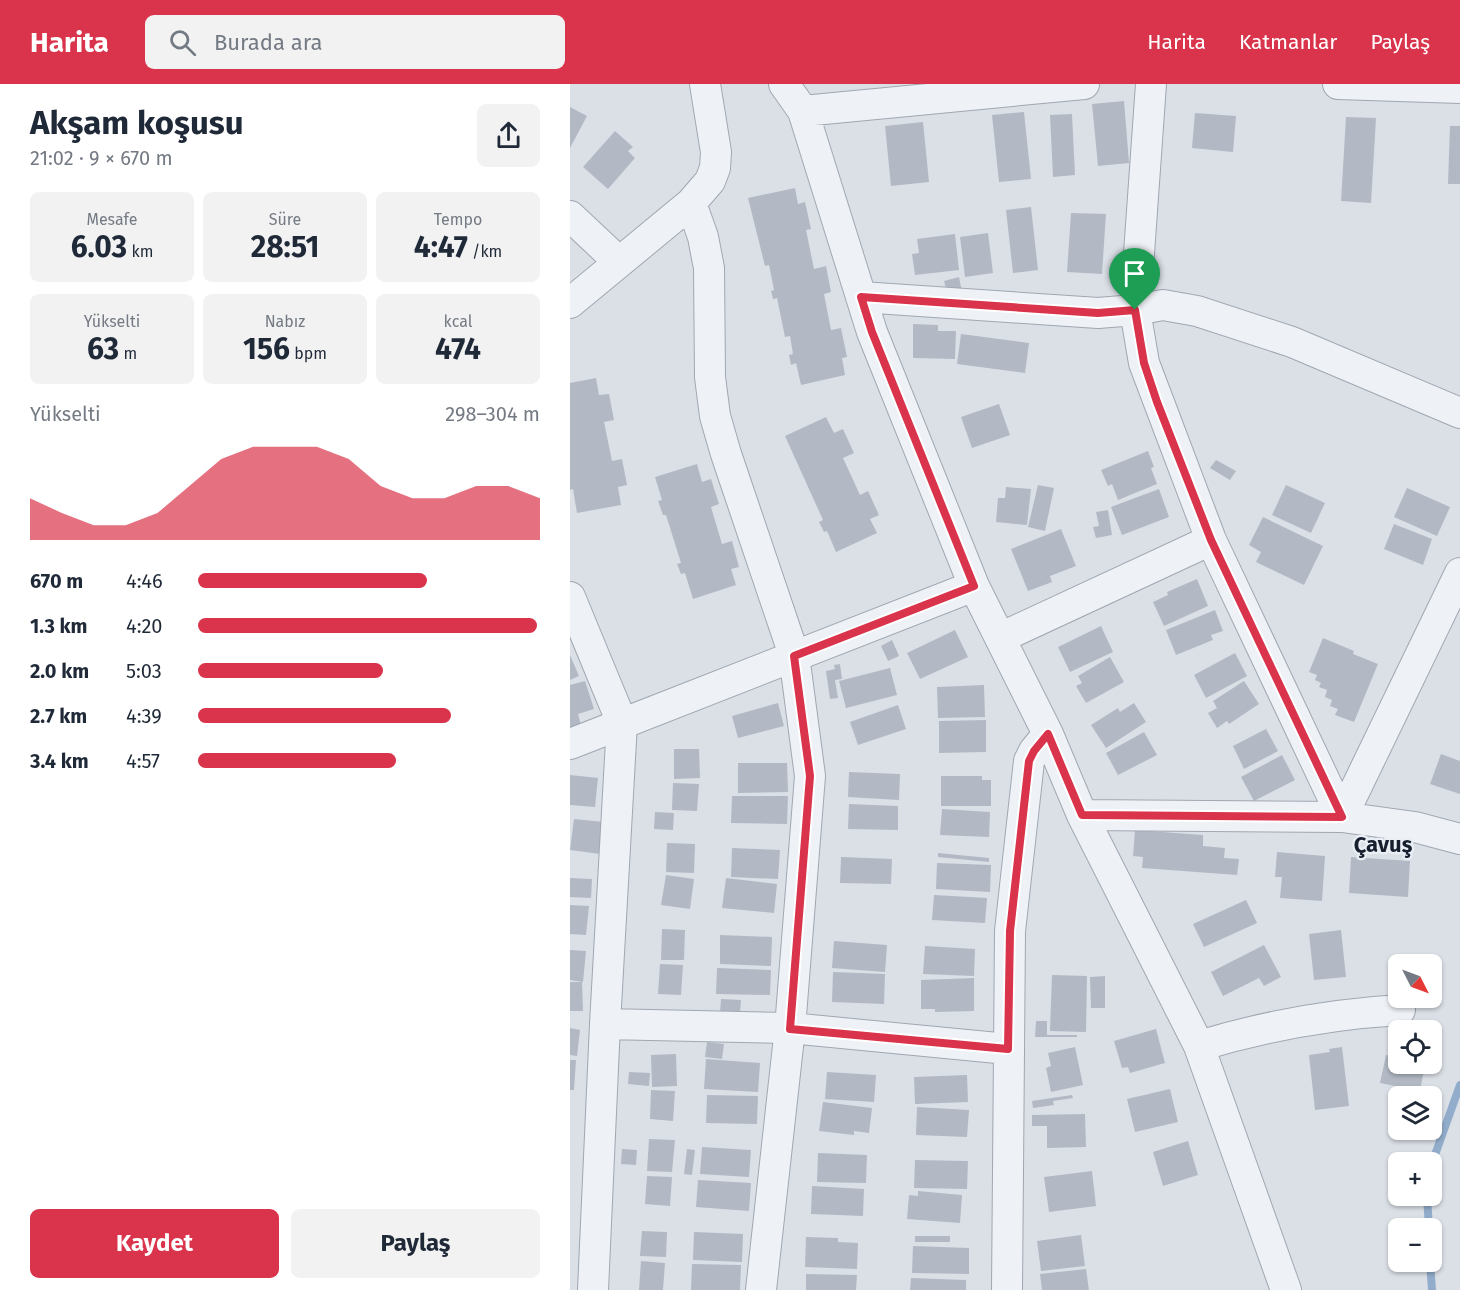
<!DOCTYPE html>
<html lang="tr">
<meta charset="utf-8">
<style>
:root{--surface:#fff;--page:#f2f2f3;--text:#1f2937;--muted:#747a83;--accent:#d9344b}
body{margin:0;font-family:"Fira Sans",sans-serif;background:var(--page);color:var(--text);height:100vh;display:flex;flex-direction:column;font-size:22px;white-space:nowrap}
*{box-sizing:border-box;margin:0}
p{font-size:20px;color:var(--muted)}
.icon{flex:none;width:33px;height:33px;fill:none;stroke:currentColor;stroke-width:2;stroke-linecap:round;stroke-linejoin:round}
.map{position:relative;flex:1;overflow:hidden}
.sheet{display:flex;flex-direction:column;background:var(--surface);width:570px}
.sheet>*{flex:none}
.needle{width:39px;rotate:132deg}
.fabs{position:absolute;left:818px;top:870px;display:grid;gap:12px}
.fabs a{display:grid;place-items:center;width:54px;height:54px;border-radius:9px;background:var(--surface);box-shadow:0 2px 4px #0004;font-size:30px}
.pin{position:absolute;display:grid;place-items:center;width:51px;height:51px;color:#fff;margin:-62px -26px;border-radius:50% 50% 50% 0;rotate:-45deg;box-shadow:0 0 6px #0007}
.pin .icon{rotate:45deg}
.round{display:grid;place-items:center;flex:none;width:63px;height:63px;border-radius:9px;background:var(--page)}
.overview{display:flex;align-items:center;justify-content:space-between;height:102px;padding:0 30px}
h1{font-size:33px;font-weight:700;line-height:45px}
.metrics{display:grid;grid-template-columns:repeat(3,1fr);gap:9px;height:102px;padding:6px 30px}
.metrics div{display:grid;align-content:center;border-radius:9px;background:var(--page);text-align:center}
.metrics b{font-size:30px;font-weight:700}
.metrics small{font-size:16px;font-weight:400}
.metrics p{font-size:16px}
.chart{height:168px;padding:12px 30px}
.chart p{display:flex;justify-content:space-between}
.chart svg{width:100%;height:108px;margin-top:6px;fill:var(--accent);opacity:.7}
.action{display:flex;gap:12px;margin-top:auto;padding:12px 30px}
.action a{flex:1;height:69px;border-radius:9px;background:var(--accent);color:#fff;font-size:24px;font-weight:700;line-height:69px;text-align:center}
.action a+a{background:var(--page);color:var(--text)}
ul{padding:0 30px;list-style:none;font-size:20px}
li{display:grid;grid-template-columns:96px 72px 1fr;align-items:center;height:45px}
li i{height:15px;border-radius:8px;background:var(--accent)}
header{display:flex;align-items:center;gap:36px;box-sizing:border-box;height:84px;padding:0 30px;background:var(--accent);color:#fff}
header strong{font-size:28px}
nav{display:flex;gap:33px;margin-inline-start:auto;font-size:21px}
.search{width:420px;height:54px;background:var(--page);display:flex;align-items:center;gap:15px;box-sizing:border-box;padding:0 21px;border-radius:9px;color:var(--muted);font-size:22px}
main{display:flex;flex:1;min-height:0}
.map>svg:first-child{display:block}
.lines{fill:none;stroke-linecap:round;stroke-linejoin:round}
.stream{stroke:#92adcb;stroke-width:8}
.building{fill:#b2b9c4}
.minor-casing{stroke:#a0a7b1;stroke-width:32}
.minor{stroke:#eef1f5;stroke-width:30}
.route-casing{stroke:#fff;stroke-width:12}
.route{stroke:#d9344b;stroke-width:8}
.labels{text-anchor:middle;stroke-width:4.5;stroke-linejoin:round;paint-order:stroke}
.district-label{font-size:22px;font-weight:bold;fill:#171f2f;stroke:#eaeff5}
</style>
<header>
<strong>Harita</strong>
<div class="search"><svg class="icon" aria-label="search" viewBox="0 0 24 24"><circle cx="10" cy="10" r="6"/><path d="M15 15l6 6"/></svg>Burada ara</div>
<nav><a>Harita</a><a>Katmanlar</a><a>Paylaş</a></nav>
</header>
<main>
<section class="sheet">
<div class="overview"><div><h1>Akşam koşusu</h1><p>21:02 · 9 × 670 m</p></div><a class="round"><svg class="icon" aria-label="share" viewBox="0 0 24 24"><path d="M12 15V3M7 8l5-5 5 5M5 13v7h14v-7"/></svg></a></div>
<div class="metrics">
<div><p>Mesafe</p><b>6.03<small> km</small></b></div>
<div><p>Süre</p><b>28:51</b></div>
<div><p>Tempo</p><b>4:47<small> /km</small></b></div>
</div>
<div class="metrics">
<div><p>Yükselti</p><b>63<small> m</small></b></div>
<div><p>Nabız</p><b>156<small> bpm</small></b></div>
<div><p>kcal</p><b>474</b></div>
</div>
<div class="chart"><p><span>Yükselti</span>298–304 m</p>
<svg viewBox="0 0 160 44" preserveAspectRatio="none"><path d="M0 44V27L10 33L20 38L30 38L40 33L50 22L60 11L70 6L80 6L90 6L100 11L110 22L120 27L130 27L140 22L150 22L160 27V44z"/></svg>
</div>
<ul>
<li><b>670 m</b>4:46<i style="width:67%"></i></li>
<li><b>1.3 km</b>4:20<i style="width:99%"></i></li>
<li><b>2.0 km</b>5:03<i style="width:54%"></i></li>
<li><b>2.7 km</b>4:39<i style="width:74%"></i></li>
<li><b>3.4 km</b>4:57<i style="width:58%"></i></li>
</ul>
<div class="action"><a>Kaydet</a><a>Paylaş</a></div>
</section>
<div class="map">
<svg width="890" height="1206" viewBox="0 0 890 1206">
<rect width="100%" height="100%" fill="#dbe0e7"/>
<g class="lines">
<path class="stream" d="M861,1082l29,-81
M857,1112l2,32
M860,1178l2,28"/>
</g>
<path class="building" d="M554,17l5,62 -31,3 -6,-62z
M0,23l17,9 -17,32z
M454,28l7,67 -32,3 -7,-67z
M625,29l41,3 -3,36 -41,-4z
M502,30l3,61 -22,2 -3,-62z
M776,33l30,1 -5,85 -30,-2z
M353,38l6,60 -38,4 -6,-60z
M880,42h10v58h-12z
M45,47l18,16 -5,4 7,7 -27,31 -25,-22z
M225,104l3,16 7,-2 6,27 -5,1 8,39 12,-3 5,26 -7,2 7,36 10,-2 6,29 -5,1 3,17 -44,10 -5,-22 -5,2 -2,-10 4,-1 -3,-18 -5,1 -8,-39 -4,1 -2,-8 3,-1 -5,-25 -4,1 -17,-68z
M461,123l7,63 -25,3 -7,-63z
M501,129l35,1 -4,60 -35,-2z
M418,149l5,40 -28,4 -5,-40z
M385,150l4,36 -44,5 -3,-21 7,-1 -2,-14z
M389,193l3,15 -14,3 -4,-14z
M343,240l25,1v6h18l-1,28 -42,-1z
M391,250l68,9 -4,30 -68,-9z
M26,294l3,17 10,-1 5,26 -10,2 8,39 10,-2 5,26 -9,2 3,18 -44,8 -4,-24 -3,1v-107z
M429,320l11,31 -38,13 -11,-31z
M256,333l8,16 9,-4 11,24 -11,5 17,37 8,-4 11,24 -9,4 7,14 -41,19 -9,-21 -3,1 -5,-10 4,-2 -38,-84z
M578,367l6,16 -3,1 6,16 -39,16 -6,-16 -4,2 -7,-16z
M646,376l20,11 -6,9 -20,-12z
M127,380l5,18 9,-3 8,25 -8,3 11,37 10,-3 7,26 -8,2 5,16 -43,14 -8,-26 -4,1 -4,-10 4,-1 -15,-48h-3l-5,-14 4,-1 -7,-23z
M468,401l16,3 -9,43 -17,-4z
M716,401l39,18 -14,30 -39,-18z
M436,403l25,2 -4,36 -31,-3 2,-24h7z
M837,404l43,19 -13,29 -43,-19z
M589,405l10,28 -47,18 -11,-28z
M538,426l4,25 -16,3 -3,-11 6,-1 -3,-14z
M693,433l60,29 -19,39 -48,-23 5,-10 -12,-7z
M824,440l38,15 -9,26 -39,-16z
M491,445l15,37 -26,10 2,6 -24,9 -17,-42z
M627,495l11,27 -44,20 -11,-24 15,-7 -1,-3z
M645,526l8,21 -12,4 2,5 -37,15 -10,-25z
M531,542l12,26 -43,20 -12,-25z
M385,546l13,27 -48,22 -13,-26z
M753,554l31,13 -1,3 25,10 -24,58 -19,-7 3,-6 -8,-3 2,-6 -7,-3 2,-7 -8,-3 2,-4 -6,-3 2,-5 -8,-3z
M322,556l7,16 -11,5 -7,-15z
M665,569l12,23 -41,22 -12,-23z
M0,571l9,21 -9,4z
M540,573l14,25 -38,21 -10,-17 6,-3 -4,-7z
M270,580l2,15 -7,1 3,18 -8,1 -4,-28 9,-2 -1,-4z
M320,584l7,27 -51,13 -7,-27z
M15,597l9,28 -16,5 4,15 -12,4v-48z
M674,597l15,23 -30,20 -2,-3 -10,7 -9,-15 9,-5 -4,-7z
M414,601l1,32 -47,1 -1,-31z
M208,619l6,23 -46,12 -6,-22z
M564,619l12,19 -40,26 -15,-23 27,-17 2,4z
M328,621l8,24 -48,16 -8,-23z
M416,636v32l-47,1v-32z
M696,645l12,22 -34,18 -11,-23z
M574,648l13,23 -39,20 -12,-22z
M104,665h25l1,29 -26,1z
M871,670l19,7v33l-30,-10z
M712,671l13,25 -41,21 -13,-24z
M168,679h49l1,29 -50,1z
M279,688l51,2 -1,26 -51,-3z
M0,691l28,3 -3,29 -25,-2z
M371,692h41v4h9v26h-50z
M103,699l26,1 -2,27 -25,-1z
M162,712h56l-1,28 -56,-1z
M279,720l49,2v24l-50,-1z
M372,725l48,3 -1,25 -49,-2z
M85,728l19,1 -1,17 -19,-1z
M4,735l30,3 -4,32 -30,-4z
M565,746l68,5v11l22,2 -1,10 15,1 -2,16 -95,-7 1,-11 -10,-1z
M97,759l28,1 -1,29 -28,-1z
M162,764l48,2 -2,29 -47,-2z
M707,768l48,4 -3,45 -42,-3 2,-21h-7z
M368,769l51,5v4l-51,-5z
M271,773l51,2 -1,25 -51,-1z
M781,773l59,4 -2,36 -59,-4z
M367,779l54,2 -1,27 -54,-3z
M96,791l28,4 -4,30 -29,-4z
M0,794l22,1 -1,19 -21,-1z
M156,794l51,6 -3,29 -52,-5z
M364,811l53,3 -2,25 -53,-3z
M676,816l11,23 -53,24 -11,-23z
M0,821l19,1 -3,29 -16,-1z
M92,845l23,1 -1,30h-23z
M771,846l5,47 -32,3 -5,-46z
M150,851l52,2 -1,29 -51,-2z
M264,857l53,4 -2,27 -53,-4z
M694,861l17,32 -17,9 -5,-8 -36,18 -12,-24z
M355,862l50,3 -1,27 -51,-2z
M0,866l16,1 -3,31 -13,-2z
M90,880l23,1 -2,30 -23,-1z
M147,884l54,2 -1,25 -54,-1z
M263,888l52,2 -1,30 -52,-2z
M482,891l35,1 -1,56 -36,-1z
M535,892v32h-14l-1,-31z
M404,894v33l-39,1v-3h-14v-29z
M0,898h12l1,29h-13z
M151,915l20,1 -1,14 -20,-1z
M466,937h11v14h30v2h-42z
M0,944l10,2 -3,26 -7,-1z
M586,945l9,34 -35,10 -2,-6 -6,1 -8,-27z
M137,958l17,2 -2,15 -17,-2z
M505,963l8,38 -32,7 -5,-24 5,-2 -3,-13z
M772,963l7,59 -34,4 -6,-55 21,-3 -1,-3z
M106,970l1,32 -25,1 -1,-32z
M816,971l12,2v7h27l-5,27 -40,-8z
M136,975l54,4 -2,29 -54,-3z
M0,976h6l-2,30h-4z
M59,988l21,1 -1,13 -21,-2z
M257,988l49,3 -2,27 -49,-3z
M397,991l1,27 -53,2 -1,-27z
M600,1005l8,33 -43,10 -8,-33z
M81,1006l24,1 -2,30 -23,-2z
M137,1011l51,1 -1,28 -51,-1z
M502,1011l1,3 -20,3 1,4 -21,3 -1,-7z
M253,1018l49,6 -3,25 -15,-2v4l-35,-4z
M347,1023l52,3 -2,27 -51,-2z
M515,1030l1,33 -39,1v-22h-15v-11z
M79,1055l26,1 -3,32 -25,-1z
M618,1057l10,34 -35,11 -10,-34z
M132,1063l49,3 -2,27 -49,-3z
M52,1065l15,1 -1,15 -15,-1z
M117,1065l8,1 -3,25 -8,-1z
M248,1069l49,2 -1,28 -49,-1z
M345,1076l53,1 -1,28 -53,-1z
M522,1087l4,35 -47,6 -5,-35z
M77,1092l25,1 -2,29 -25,-2z
M128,1096l53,3 -2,28 -53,-4z
M242,1102l52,3 -1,27 -52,-2z
M348,1107l44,4 -2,28 -53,-4 2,-24 9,1z
M72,1147l25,1 -1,25 -26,-1z
M124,1148l49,2 -1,28 -49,-2z
M511,1151l4,31 -44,5 -4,-30z
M345,1152h35v6h-35z
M236,1153l32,1v4l20,1 -1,26 -52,-2z
M343,1162l56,2v26l-57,-1z
M71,1177l24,2 -2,27h-24z
M122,1180l49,1 -1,25h-49z
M516,1185l3,21h-47l-2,-16z
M236,1190l51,1 -1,15h-50z
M341,1194l55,2v10h-56z"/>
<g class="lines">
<g class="minor-casing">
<path id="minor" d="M214,0l19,27 69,221 102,254 74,148 34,81 117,231 87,244
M581,0l-16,226 9,53 67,177 131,277
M768,0l122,4
M233,27l281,-27
M121,119l12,34 6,31 1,109 5,39 11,38 68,201 16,121 -20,252 -29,262
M0,132l49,46
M291,213l237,16 37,-3 28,-5 34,6 95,31 168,71
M0,219l121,-100 19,-22 5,-13 1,-16 -11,-68
M0,513l52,126 -17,301 -12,266
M430,554l211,-98
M0,660l404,-158
M512,731l260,2 73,10 45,12
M772,733l118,-244
M35,940l185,4 218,21
M629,962c66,-20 132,-32 201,-36
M437,1206l3,-359 19,-170 5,-10 14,-17"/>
</g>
<use href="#minor" class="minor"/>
</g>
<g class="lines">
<g class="route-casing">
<path id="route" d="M291,213l237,16 37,-3 9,53 13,39 54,138 131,277 -260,-2 -34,-81 -14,17 -5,10 -19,170 -2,118 -218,-20 20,-253 -16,-120 180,-70 -102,-254z"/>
</g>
<use href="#route" class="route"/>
</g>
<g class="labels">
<g class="district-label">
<text x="813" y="768">Çavuş</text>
</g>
</g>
</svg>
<div class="fabs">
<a><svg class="needle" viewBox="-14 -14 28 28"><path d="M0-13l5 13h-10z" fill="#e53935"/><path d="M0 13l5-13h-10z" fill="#747a83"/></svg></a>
<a><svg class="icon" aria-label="locate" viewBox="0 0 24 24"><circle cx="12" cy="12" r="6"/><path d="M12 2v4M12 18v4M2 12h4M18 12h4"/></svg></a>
<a><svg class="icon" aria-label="layers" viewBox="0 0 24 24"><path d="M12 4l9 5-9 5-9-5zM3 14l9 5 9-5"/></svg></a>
<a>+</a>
<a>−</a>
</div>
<div class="pin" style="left:565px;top:226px;background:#1e9e55"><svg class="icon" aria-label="arrive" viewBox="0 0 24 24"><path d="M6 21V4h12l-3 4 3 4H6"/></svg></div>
</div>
</main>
